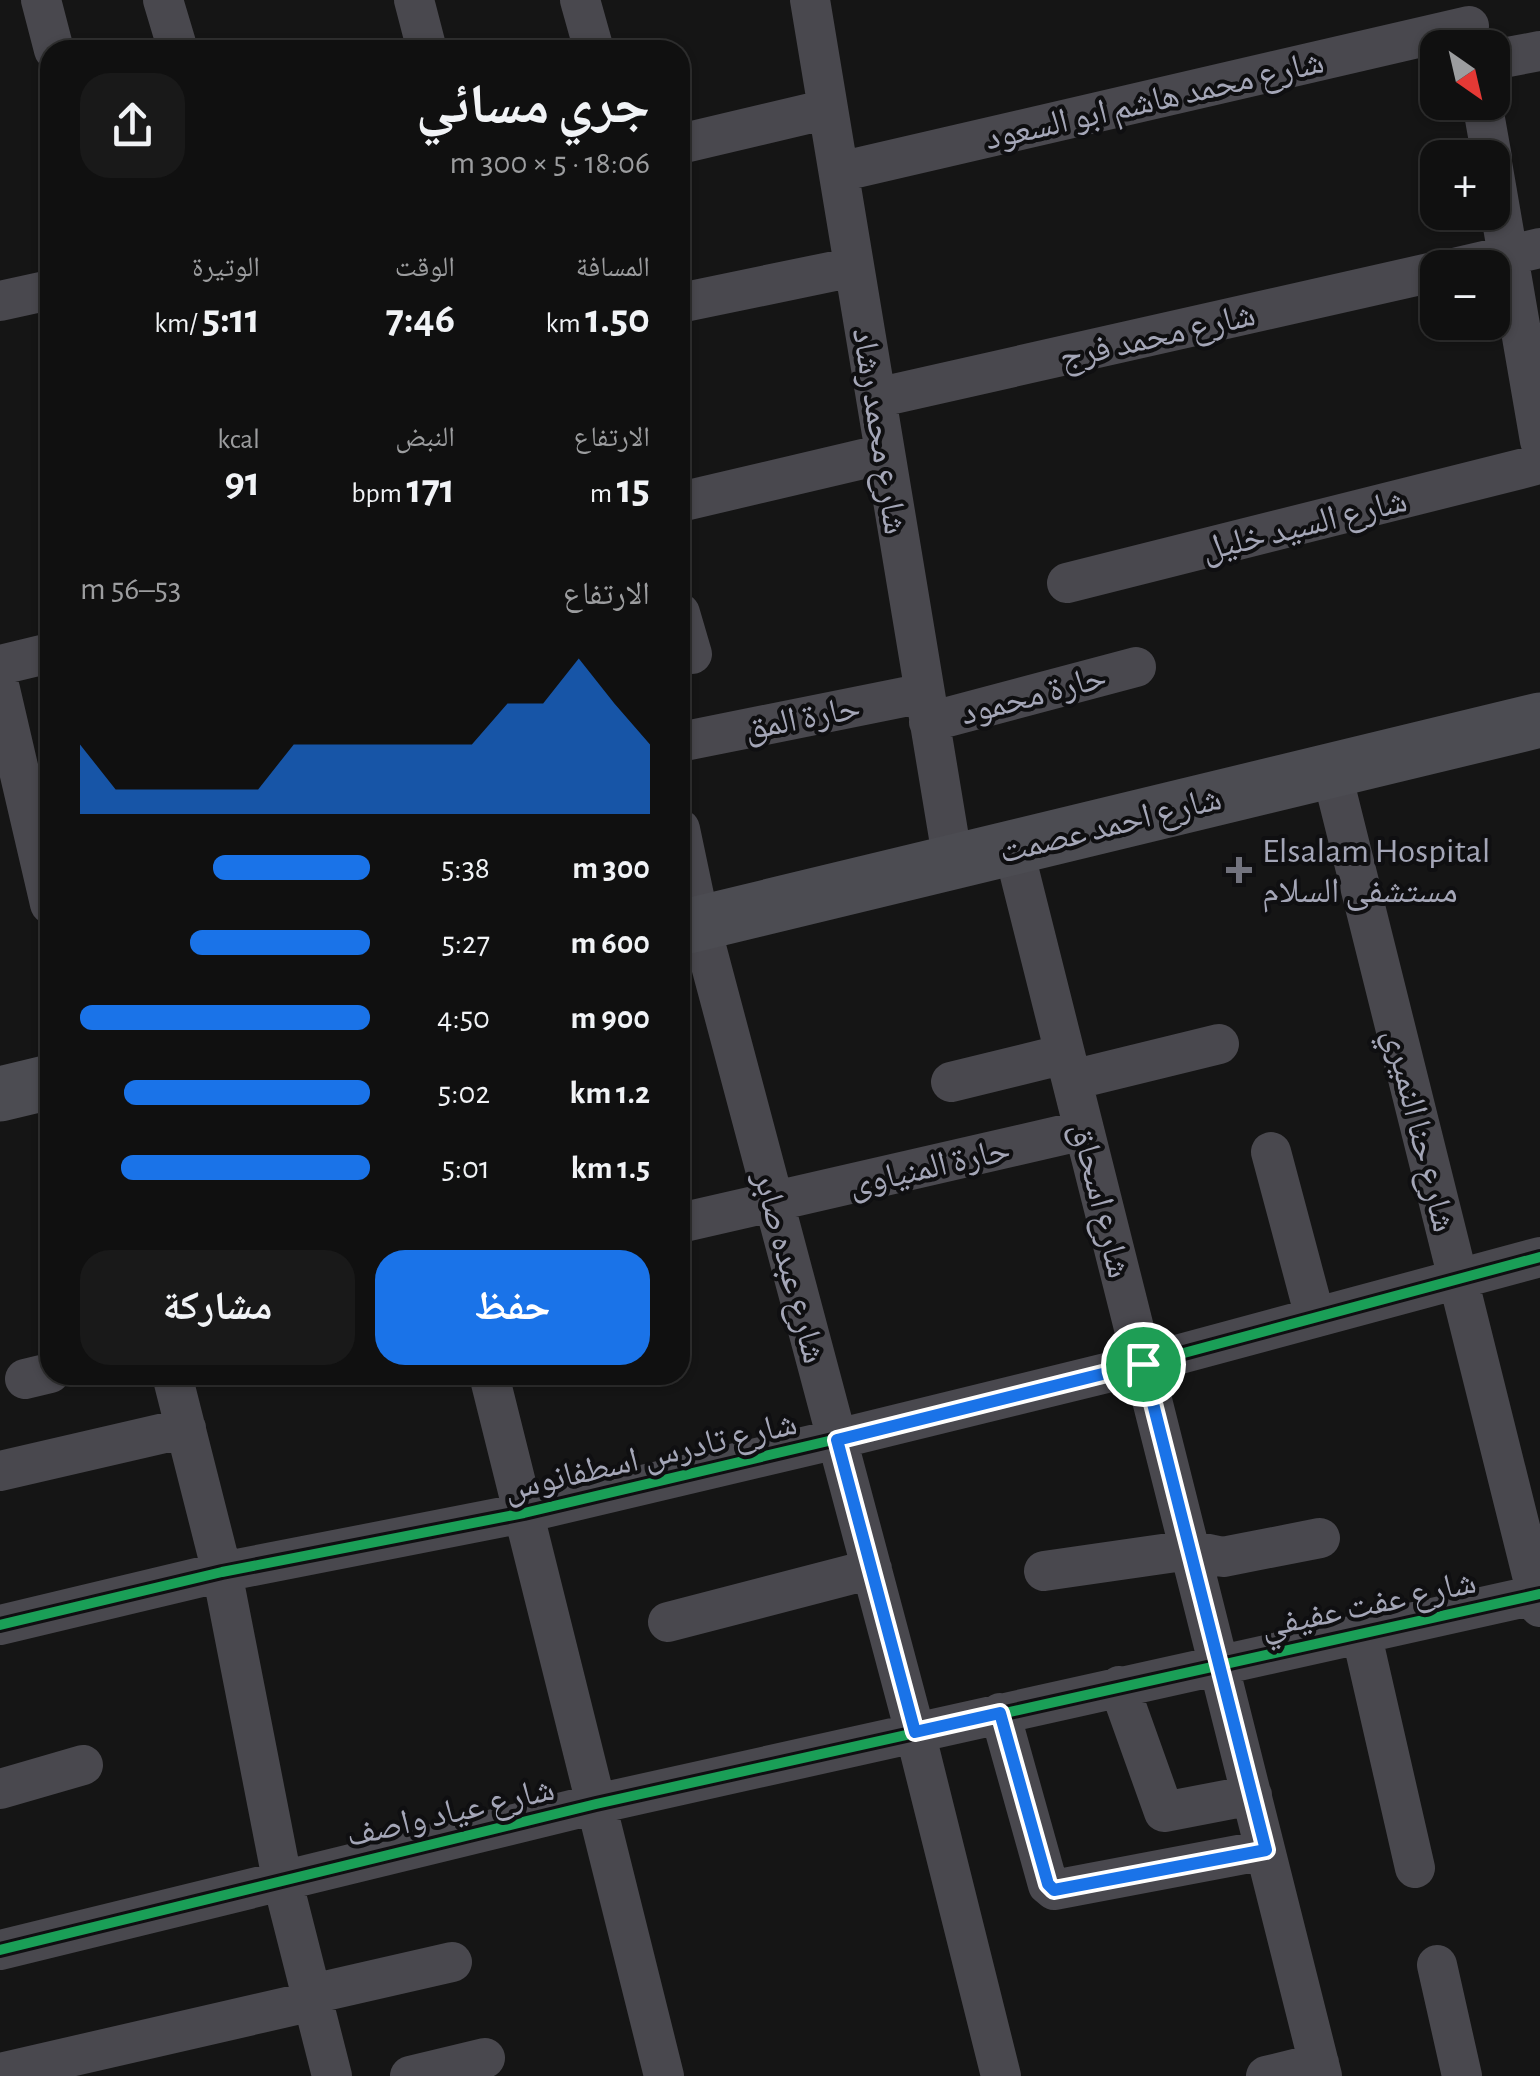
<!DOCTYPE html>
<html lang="ar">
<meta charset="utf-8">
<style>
:root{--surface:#101010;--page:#191919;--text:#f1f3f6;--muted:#9c9d9f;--line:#303030;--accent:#1a73e8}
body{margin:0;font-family:"Alegreya Sans","Noto Naskh Arabic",sans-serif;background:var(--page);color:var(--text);direction:rtl;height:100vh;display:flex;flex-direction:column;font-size:38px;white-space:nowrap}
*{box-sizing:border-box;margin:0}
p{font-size:32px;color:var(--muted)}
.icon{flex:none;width:55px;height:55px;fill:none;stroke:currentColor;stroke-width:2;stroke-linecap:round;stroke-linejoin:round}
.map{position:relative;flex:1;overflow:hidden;direction:ltr}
.side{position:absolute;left:40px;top:40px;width:650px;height:1345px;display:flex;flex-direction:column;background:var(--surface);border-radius:30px;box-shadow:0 2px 8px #0004,0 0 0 2px var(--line);direction:rtl}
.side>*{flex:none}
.needle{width:65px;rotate:146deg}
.tools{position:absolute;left:1420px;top:30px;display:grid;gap:20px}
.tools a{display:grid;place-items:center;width:90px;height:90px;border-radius:20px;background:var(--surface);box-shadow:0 2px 8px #0004,0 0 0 2px var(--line);font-size:50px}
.pin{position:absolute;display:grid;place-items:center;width:85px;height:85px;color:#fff;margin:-42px;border:5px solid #fff;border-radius:50%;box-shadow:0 2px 10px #0007}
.round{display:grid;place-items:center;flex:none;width:105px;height:105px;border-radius:30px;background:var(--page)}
.head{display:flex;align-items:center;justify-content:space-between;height:170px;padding:0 40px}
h1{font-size:55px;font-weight:700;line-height:75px}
.figures{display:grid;grid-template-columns:repeat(3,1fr);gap:15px;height:170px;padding:10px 40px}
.figures div{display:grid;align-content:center}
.figures b{font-size:42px;font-weight:700}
.figures small{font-size:28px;font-weight:400}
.figures p{font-size:28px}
.chart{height:280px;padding:20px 40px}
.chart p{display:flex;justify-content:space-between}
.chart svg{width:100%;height:180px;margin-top:10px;fill:var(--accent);opacity:.7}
.button{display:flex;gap:20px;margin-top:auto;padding:20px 40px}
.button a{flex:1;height:115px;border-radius:30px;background:var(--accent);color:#fff;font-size:40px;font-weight:700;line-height:115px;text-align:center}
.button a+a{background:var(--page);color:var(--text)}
ul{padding:0 40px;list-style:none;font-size:32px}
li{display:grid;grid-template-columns:160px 120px 1fr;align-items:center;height:75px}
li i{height:25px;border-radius:12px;background:var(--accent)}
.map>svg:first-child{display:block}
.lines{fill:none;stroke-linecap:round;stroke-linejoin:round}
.street{stroke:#49484e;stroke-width:40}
.secondary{stroke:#4c4c52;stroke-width:55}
.cycleway-casing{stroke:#0f0f11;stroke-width:16}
.cycleway{stroke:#1a9f57;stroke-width:10}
.route-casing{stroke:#fff;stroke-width:20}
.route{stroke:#1a73e8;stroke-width:12}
.poi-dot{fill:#72737e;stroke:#0f0f11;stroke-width:4}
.labels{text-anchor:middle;stroke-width:8;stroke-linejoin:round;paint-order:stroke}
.street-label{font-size:35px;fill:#a4a6b7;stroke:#0f0f11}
.poi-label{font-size:35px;fill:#a4a6b7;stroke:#0f0f11;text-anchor:start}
</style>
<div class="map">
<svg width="1540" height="2076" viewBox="0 0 1540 2076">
<rect width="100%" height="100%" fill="#151515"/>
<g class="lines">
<path class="street" d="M41,0l13,50
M163,0l15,50
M414,0l13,50
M580,0l14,50
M810,0l143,862
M1492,60l48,-9
M1482,102l10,56
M680,144l148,-35
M1492,163l48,278
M839,172l630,-146
M1454,268l86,-20
M0,301l50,-11
M680,303l174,-36
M876,398l562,-127
M680,502l204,-48
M1067,583l473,-119
M680,613l12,41
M0,665l50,-12
M0,689l50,215
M929,722l207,-55
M680,742l244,-49
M1331,770l209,837
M680,829l20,95 215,808 86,344
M1013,847l309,1229
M1072,1080l147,-36
M951,1082l114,-28
M1271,1152l44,165
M680,1223l404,-93
M172,1375l50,197 60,307 50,197
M489,1375l175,701
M25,1379l25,-6
M0,1471l186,-43
M1044,1571l146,-21 33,7 97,-19
M668,1622l204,-53
M0,1625l222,-53 302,-59 313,-74 306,-75 397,-107
M1361,1632l54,236
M1119,1686l45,126 88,-17
M1000,1713l48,172 6,5 211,-40
M0,1789l83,-24
M0,1950l596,-146 944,-210
M1437,1965l25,111
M312,1994l140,-32
M0,2073l313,-72
M410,2076l75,-18
M1266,2076l53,-13"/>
<path class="secondary" d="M680,928l860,-208
M0,1094l50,-12"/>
<g class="cycleway-casing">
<path id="cycleway" d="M0,1625l222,-53 302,-59 313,-74 306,-75 397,-107
M0,1950l596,-146 944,-210"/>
</g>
<use href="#cycleway" class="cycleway"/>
</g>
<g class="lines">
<g class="route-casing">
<path id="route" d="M1143,1364l123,486 -212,40 -6,-6 -48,-171 -85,19 -78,-292z"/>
</g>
<use href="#route" class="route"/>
</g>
<path class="poi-dot" d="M1234 855h10v10h10v10h-10v10h-10v-10h-10v-10h10z"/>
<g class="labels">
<g class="street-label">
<text transform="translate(1154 99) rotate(-13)" y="12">شارع محمد هاشم ابو السعود</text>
<text transform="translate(1157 335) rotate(-13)" y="12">شارع محمد فرج</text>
<text transform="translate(881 431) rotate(81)" y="12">شارع محمد رشاد</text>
<text transform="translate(1304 524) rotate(-14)" y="12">شارع السيد خليل</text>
<text transform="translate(1033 694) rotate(-15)" y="12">حارة محمود</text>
<text transform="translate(802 717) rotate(-11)" y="12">حارة المق</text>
<text transform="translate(1110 824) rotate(-14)" y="12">شارع احمد عصمت</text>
<text transform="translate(1421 1130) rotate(76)" y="12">شارع حنا النميري</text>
<text transform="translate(929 1166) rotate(-13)" y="12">حارة المنياوى</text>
<text transform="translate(1102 1200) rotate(76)" y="12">شارع اسحاق</text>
<text transform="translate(791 1267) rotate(75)" y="12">شارع عبده صابر</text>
<text transform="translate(650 1455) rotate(-13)" y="12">شارع تادرس اسطفانوس</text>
<text transform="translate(1368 1603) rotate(-12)" y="12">شارع عفت عفيفي</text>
<text transform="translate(450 1811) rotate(-13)" y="12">شارع عياد واصف</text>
</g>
<g class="poi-label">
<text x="1262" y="862">Elsalam Hospital<tspan x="1262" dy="40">مستشفى السلام</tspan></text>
</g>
</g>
</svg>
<div class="tools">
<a><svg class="needle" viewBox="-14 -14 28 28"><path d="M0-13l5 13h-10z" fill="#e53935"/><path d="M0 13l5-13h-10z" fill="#9c9d9f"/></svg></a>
<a>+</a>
<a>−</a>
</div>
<div class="pin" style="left:1143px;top:1364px;background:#1e9e55"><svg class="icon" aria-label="arrive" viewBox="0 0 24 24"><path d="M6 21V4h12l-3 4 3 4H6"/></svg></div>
<section class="side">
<div class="head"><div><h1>جري مسائي</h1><p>18:06 · 5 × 300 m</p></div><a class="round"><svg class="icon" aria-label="share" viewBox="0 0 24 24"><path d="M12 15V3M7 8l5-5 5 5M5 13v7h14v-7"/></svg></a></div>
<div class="figures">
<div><p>المسافة</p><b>1.50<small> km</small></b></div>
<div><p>الوقت</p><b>7:46</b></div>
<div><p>الوتيرة</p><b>5:11<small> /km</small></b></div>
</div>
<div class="figures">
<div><p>الارتفاع</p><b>15<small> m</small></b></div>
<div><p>النبض</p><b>171<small> bpm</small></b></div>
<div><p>kcal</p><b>91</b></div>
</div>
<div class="chart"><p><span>الارتفاع</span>53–56 m</p>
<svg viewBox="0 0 160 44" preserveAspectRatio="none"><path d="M0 44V27L10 38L20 38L30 38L40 38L50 38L60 27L70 27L80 27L90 27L100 27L110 27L120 17L130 17L140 6L150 17L160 27V44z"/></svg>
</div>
<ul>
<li><b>300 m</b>5:38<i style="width:54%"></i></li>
<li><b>600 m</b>5:27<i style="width:62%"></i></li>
<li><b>900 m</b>4:50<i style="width:100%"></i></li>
<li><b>1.2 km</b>5:02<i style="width:85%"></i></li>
<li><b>1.5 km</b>5:01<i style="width:86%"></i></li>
</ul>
<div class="button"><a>حفظ</a><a>مشاركة</a></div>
</section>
</div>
